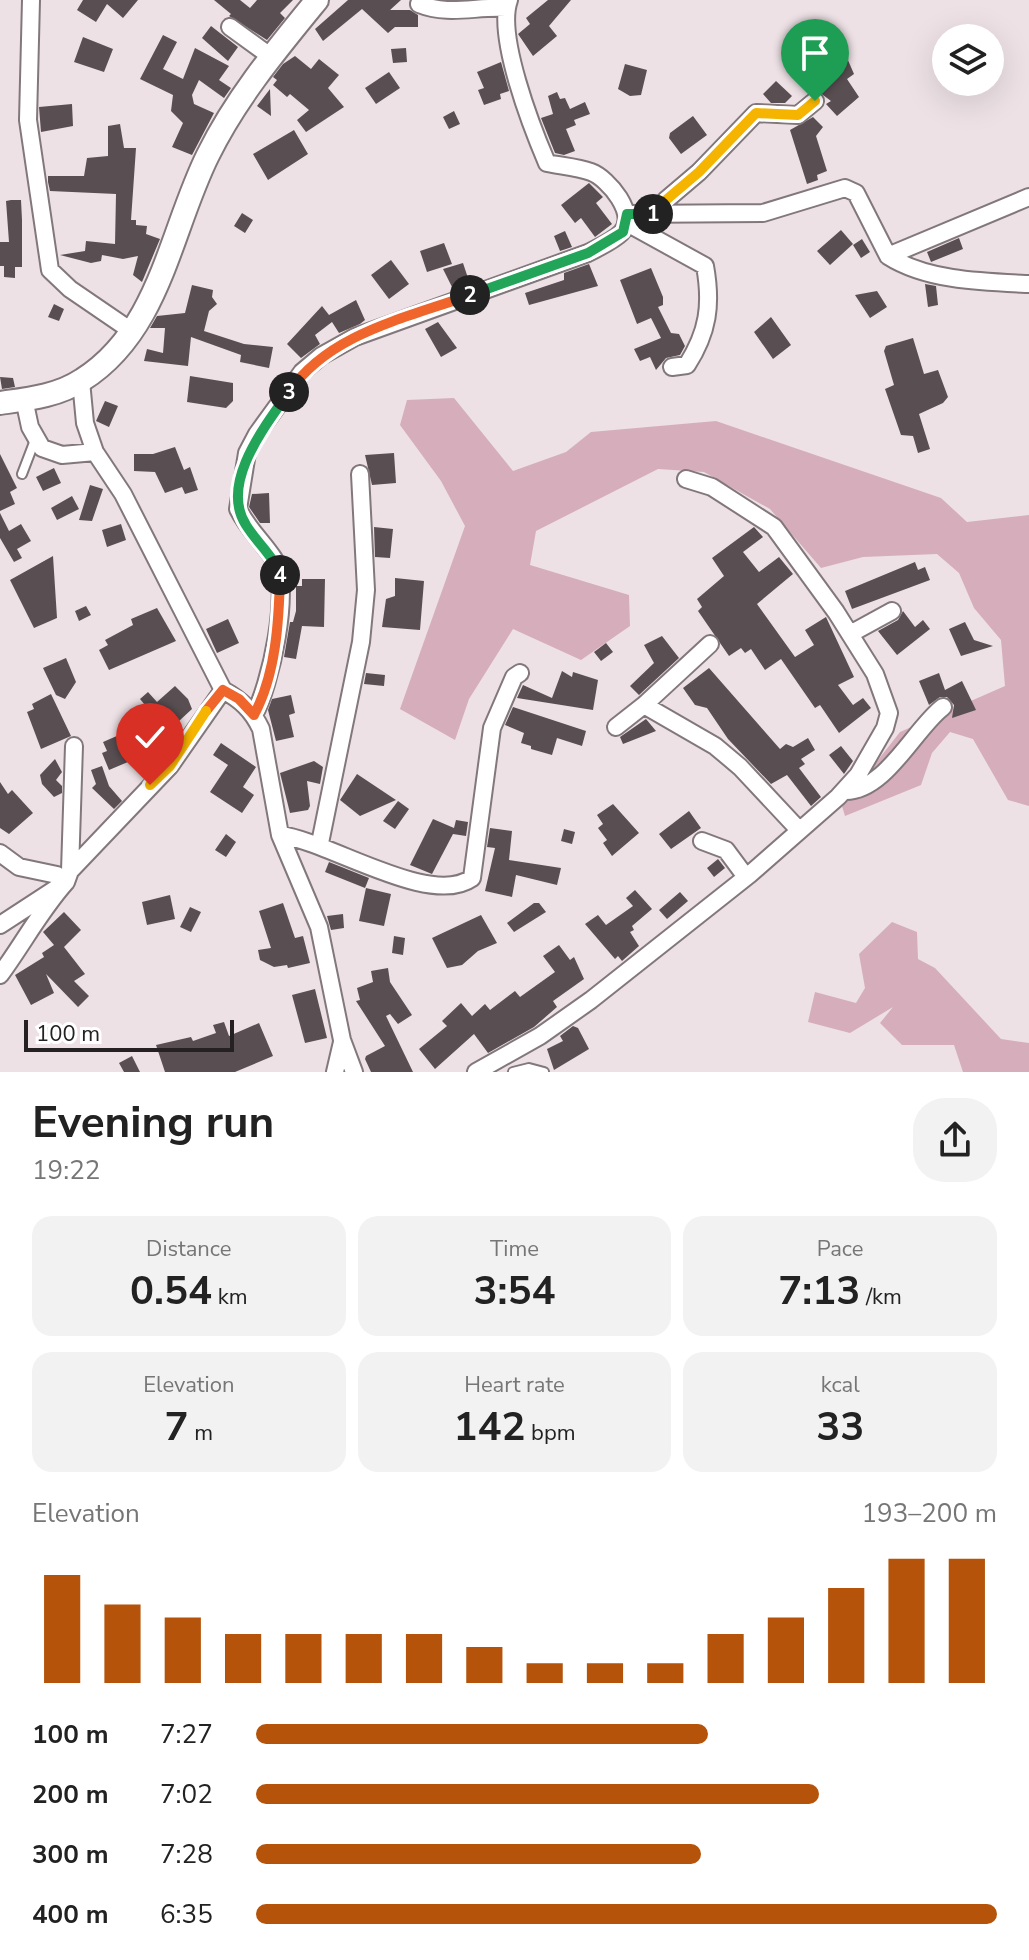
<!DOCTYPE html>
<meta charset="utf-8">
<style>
:root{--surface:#fff;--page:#f2f2f2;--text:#222;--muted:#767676;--accent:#b45309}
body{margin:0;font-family:"Nunito Sans",sans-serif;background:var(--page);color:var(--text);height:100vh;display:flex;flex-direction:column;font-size:30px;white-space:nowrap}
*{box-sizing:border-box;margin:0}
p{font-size:26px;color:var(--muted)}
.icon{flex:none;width:44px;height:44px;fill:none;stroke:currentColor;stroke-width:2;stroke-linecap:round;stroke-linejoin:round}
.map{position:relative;height:1072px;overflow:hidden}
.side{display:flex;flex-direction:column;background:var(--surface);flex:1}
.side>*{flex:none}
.controls{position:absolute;left:932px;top:24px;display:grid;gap:16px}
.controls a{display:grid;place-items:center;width:72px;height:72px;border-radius:50%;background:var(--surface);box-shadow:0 8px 32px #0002;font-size:40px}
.scale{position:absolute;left:24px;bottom:20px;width:210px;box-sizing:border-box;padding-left:8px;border:4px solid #252123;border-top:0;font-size:22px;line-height:28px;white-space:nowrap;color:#252123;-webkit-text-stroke:6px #fff;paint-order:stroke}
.pin{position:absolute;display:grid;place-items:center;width:68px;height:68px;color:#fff;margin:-82px -34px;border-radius:50% 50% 50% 0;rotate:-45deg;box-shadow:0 0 8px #0007}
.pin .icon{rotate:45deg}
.km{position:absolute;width:40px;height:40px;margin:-20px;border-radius:50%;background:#222;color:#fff;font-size:22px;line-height:40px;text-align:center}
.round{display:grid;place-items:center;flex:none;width:84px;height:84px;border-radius:32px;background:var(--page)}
.headline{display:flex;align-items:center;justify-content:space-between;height:136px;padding:0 32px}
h1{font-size:44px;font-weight:700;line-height:60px}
.figures{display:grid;grid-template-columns:repeat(3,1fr);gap:12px;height:136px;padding:8px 32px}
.figures div{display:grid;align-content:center;border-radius:20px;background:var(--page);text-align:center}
.figures b{font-size:40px;font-weight:700}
.figures small{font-size:22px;font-weight:400}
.figures p{font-size:22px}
.chart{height:224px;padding:16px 32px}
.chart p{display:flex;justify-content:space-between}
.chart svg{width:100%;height:144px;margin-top:8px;stroke:var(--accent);stroke-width:6}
ul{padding:0 32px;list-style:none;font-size:26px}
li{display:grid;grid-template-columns:128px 96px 1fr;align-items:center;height:60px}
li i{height:20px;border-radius:10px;background:var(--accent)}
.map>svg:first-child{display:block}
.green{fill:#d6adbb}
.building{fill:#594f53}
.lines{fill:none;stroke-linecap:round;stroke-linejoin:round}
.lane-casing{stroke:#82787b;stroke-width:12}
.street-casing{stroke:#82787b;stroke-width:20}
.secondary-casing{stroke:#82787b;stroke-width:26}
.lane{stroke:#fff;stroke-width:8}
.street{stroke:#fff;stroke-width:16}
.secondary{stroke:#fff;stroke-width:22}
.split-1-casing{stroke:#fff;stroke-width:16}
.split-2-casing{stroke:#fff;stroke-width:16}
.split-3-casing{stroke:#fff;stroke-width:16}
.split-4-casing{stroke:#fff;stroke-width:16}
.split-5-casing{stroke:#fff;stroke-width:16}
.split-6-casing{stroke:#fff;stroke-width:16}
.split-1{stroke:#f5b400;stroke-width:10}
.split-2{stroke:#22a559;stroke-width:10}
.split-3{stroke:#f0652b;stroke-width:10}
.split-4{stroke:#22a559;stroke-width:10}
.split-5{stroke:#f0652b;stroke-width:10}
.split-6{stroke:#f5b400;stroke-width:10}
</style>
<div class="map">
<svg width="1029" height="1072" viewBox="0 0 1029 1072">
<rect width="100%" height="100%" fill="#ede1e5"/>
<path class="green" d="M454,398l59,73 53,-19 25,-20 125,-11 225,77 26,24 62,-7v291l-21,-6 -35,-61 -23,-7 -18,21 -11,32 -76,31 -3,-10 58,-74 105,-46 -4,-46 -27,-32 -15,-35 -22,-19 -74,3 -42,11 -51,-59 -66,-37 -46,-3 -122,62 -6,34 99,30 1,31 -49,34 -68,-31 -44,70 -14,41 -55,-31 65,-183 -24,-45 -41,-56 7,-25z
M892,922l25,10 1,27 17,9 66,71 28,4v29h-66l-9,-27h-52l-22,-22 13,-16 -43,26 -42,-11 7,-30 41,11 9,-15 -6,-34z"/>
<path class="building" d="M83,0h55l-15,18 -16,-14 -11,18 -19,-12z
M214,0h26l10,8 7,-8h36l-13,13 5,5 -18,22 -38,-24 2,-2z
M348,0h53l-11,10h20l8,5v12h-23l-7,6 -26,-24 -39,32 -8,-12z
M548,0h23l-22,26 8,10 -24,20 -15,-22 12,-10 -4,-6z
M211,26l27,21 -10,14 -26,-23z
M163,35l14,7 -14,27 20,10 12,-31 34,18 -10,14 12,8 -7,10 -25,-18 -7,15 2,9 20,9 -22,42 -20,-8 11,-24 -12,-12 2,-16 -33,-16z
M83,37l30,12 -9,23 -30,-10z
M406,48l1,14 -14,1 -2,-14z
M844,51l10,23 -7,5 12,18 -22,19 -11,-12 5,-3 -20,-15 22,-19 -2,-7z
M295,56l16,13 8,-10 20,16 -11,13 16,19 -38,25 -9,-12 12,-10 -19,-16 -3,3 -14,-12 4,-5 -4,-3 10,-13z
M501,62l8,29 -9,3 1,5 -17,6 -6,-15 6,-2 -7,-16z
M625,64l22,6 -6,25 -11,1 -12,-7z
M389,72l11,16 -24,16 -11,-16z
M776,81l16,15 -7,7h-14l-8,-9z
M270,89l1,27 -14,-10z
M557,92l3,7 5,-1 5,11 15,-7 5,12 -16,6 2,5 -10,4 9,22 -11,4 -9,-2 -14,-35 12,-4 -5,-18z
M72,104l1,22 -32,6 -2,-25z
M454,111l6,13 -11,5 -6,-12z
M693,116l14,19 -26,19 -12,-16 1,-5z
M813,117l10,10 -7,9 11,35 -10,4 1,5 -11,4 -17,-54z
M120,124l4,24h12l-5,72h5v5l11,1 -1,8 14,5 -18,43 -9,-7 5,-19 -15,3 -21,-4 -1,6 -10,2 -31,-8 25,-4 1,-10 29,3 1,-50 -66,-3 -2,-9v-6h36l3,-18 21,-2v-30z
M294,130l14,24 -40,26 -15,-26z
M589,183l14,14 -7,6 16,21 -17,13 -14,-19 -6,5 -14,-18z
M11,200h10l1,20v47h-7v11l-11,-1v-11h-4v-24h9l-3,-41z
M242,213l11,7 -8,13 -11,-7z
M841,230l12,14 -23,21 -13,-14z
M565,231l7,16 -12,4 -6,-15z
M959,238l4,11 -32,13 -4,-10z
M862,239l8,13 -9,6 -8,-13z
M444,243l8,21 -25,8 -7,-21z
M391,260l18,24 -20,15 -18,-24z
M463,263l7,21 -17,5 -10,-20z
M589,264l9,22 -69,19 -4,-12 39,-13v-7z
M651,268l12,29v8l-5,2 13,26 8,1 6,12 -5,9 -14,3 -10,12 -6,-13 -10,4 -6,-12 27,-11 -10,-20 -14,6 -17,-44z
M925,284l11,2 2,19 -10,2z
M192,285l21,5 -1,7 5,7 -8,7 -5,20 40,13 29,3 -4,21 -29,-6 1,-7 -50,-18 -3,29 -44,-5 3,-12 16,4 2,-25h-15l7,-12 28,-3z
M877,291l10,16 -17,11 -15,-23z
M356,300l9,20 -5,4 -21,9 -7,-11 -17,13 5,9 -19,14 -14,-14 35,-38 7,9z
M54,304l10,5 -5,12 -11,-4z
M771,317l20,28 -18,14 -19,-27z
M438,322l19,26 -16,9 -16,-28z
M913,338l11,36 14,-4 10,27 -5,6 -24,11 11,35 -12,4 -5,-17 -12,-1 -16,-46 9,-4 -10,-34 2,-5z
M190,376l43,7v18l-7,7 -39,-6z
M0,377l13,1 2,9 -13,2z
M105,401l13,5 -9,21 -13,-6z
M175,447l9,23 6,-3 8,23 -13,4 -3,-7 -17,6 -10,-21 -21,-1v-17h19z
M394,453l2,30 -24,2 -7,-30z
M0,454l17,34 -7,4 5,12 -15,7z
M54,468l7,15 -18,8 -7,-14z
M90,485l13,4 -11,32 -13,-1z
M269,493l1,30h-10l-11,-16 3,-13z
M72,496l7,13 -22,11 -6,-12z
M0,513l9,18 12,-7 10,17 -14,8 5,9 -8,4 -14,-24z
M121,524l5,16 -19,7 -5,-17z
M374,527l19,2 -3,29 -15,-1z
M754,527l9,10 -20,15 16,20 20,-15 14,17 -36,30 38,53 19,-12 -9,-15 21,-13 28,60 -16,8 15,20 10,-7 8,10 -32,25 -19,-28 -5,3 -34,-49 -16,11 -14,-21 -6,4 -4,-5 -12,8 -31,-45 4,-4 -5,-8 27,-23 -12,-18z
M53,556l4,62 -23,10 -24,-48z
M915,562l3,8 7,-3 5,13 -78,29 -7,-18z
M395,578l29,3 -4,49 -38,-3 4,-28 9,-3z
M302,579h23l-1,48 -22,-1 -6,33 -12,-2 6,-35h3l3,-11v-25h6z
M86,606l5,9 -12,6 -4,-10z
M157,608l19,33 -67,29 -10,-20 9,-5 -3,-5 28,-15 -2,-6z
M903,611l12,16 8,-7 7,9 -33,26 -19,-24 20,-11z
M228,619l11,24 -22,10 -11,-24z
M965,622l9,18 19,6 -32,10 -12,-27z
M662,636l17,22 -40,37 -9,-9 24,-23 -10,-18z
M606,643l7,9 -12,9 -7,-9z
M66,658l10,24 -11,17 -9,-4 -13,-27z
M709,668l71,81 6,-5 7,3 15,-9 7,12 -14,9 4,5 -6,4 22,29 -10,9 -24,-31 -16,9 -43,-45 -21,-31 -12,-3 -12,-17z
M562,671l10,6 1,-5 25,8 -5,30 -76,-12 6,-13 29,13z
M366,673l19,2 -1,11 -20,-2z
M939,673l6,17 17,-9 14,29 -24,8 2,-13 -7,-8h-7l-11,8 -10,-24z
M175,686l13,13 4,10 -27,25 7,10 -31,22 -6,-7 -26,11 -7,-17 5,-2 -4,-9 23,-10 2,4 27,-19 -15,-18 8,-7 9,10z
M51,694l20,42 -30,13 -14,-37 7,-3 -2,-5z
M291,695l4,18 -6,2 5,22 -18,4 -8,-31 4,-11z
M513,707l73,24 -4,15 -25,-8 -5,17 -21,-6v-3l-10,-3 3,-10 -19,-8z
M646,719l10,12 -33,13 -3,-7z
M221,743l35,24 -13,20 11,8 -12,18 -32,-21 18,-27 -15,-10z
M841,746l12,15 -9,13 -15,-19z
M55,759l7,13 -6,8 6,6v7l-8,4 -12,-13 -2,-9z
M314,761l9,6 -3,17 -13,-3 3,25 -2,4 -18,3 -10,-40z
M102,766l7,20 13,15 -8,8 -22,-21 4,-4 -5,-14z
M357,774l39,26 -36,16 -20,-16z
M0,782l8,12 4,-4 21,23 -24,21 -9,-6z
M398,801l11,8 -14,20 -12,-8z
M613,804l26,29 -27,23 -9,-13 4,-3 -9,-12 5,-4 -6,-9z
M689,811l12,17 -30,21 -12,-15z
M433,819l21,9 2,-8 12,2 -2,14 -13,-2 -21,40 -22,-9z
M490,828l22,3 -3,29 52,8 -4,17 -41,-10 -4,22 -27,-6 10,-43 -8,-1z
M564,829l11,3 -3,12 -11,-3z
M226,834l10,8 -10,15 -11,-7z
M718,859l7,9 -11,9 -7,-9z
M329,862l40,16 -4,10 -40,-16z
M366,888l25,6 -7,32 -25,-5z
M635,890l17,19 -20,17 2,4 -4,2 9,14 -17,15 -4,-5 -3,3 -30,-35 13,-9 8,10 27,-19 -7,-8z
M680,892l8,9 -21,18 -8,-9z
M170,895l5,24 -28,6 -5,-23z
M283,903l12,35 8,-2 7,27 -22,5 -1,-3 -13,2 -14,-7 -2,-10 13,-2 -12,-37z
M534,903h5l7,9 -32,20 -7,-9z
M190,907l11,5 -10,20 -11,-5z
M64,912l17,18 -17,17 21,27 -11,7 15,15 -11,11 -32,-33 8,19 -23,12 -16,-30 29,-18 -2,-4 12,-8 -11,-13z
M343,914l1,14 -13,2 -4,-14z
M481,915l16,28 -19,8 -16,14 -15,3 -15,-30z
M394,936l11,2 -2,17 -11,-2z
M559,945l11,15 4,-3 10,22 -31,22 4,6 -23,20 -46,26 -14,-19 -39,35 -16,-20 28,-23 -5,-5 19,-18 11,13 13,-12 5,6 25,-19 5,6 35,-25 -12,-16z
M388,968l2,14 22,33 -14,9 -8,-10 -4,2 27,56h-42l-6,-13 1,-3 19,-10 -29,-45 4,-1 -3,-12 16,-6 -2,-11z
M315,989l12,49 -22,5 -13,-48z
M224,1022l5,14 30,-13 14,33 -38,16h-70l-9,-27 35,-8 2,4 23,-8 -3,-8z
M573,1026l5,2 11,21 -35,21 -7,-21 16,-8 -3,-5z
M132,1056l8,16h-16l-5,-9z"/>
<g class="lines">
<g class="lane-casing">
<path id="lane" d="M22,474l13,-34
M513,1072l16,-4 15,4"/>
</g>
<g class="street-casing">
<path id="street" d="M31,0l-3,120 22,150 20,19 60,41
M419,4c30,12 56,2 87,4
M230,27l40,29
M627,214l136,-1 82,-25 11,5 32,63
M657,214l9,-14 33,-28 57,-59 42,2 17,-14
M627,223l78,43c7,39 3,66 -18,99l-15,2
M888,256l141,-59
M888,256c39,25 96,26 141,28
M81,381l4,42 10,29 28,42 100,196c18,10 29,20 38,39l19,106 39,92 23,113 12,32
M24,399l6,28 12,21 20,7 33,-3
M850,634l42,-23
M710,644l-66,61 71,41 25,21 59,63
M254,715c16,-29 38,-126 20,-156 -11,-17 -26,-30 -36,-50l9,-56 10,-19 45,-62 19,-16 34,-19 233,-84c11,-6 25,-12 33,-20 18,-18 -13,-55 -30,-61 -14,-5 -30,-6 -44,-9 -15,-35 -51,-127 -38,-163
M616,727l28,-22
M845,791c40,1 70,-63 98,-84
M280,835c49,6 150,73 192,43l20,-150 22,-51 6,-4
M702,841l24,9 20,27
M320,843l41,-201 5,-52 -6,-116
M0,853l19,14 38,8 9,7c-26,29 -43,62 -66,93
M70,871l4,-125
M0,925l66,-43 4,-11 100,-105 53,-76
M335,1072l7,-30
M476,1072l64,-36 51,-36 158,-125 89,-78 20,-22 27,-47 4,-15 -14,-39 -39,-62 -62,-85 -62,-40 -26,-8"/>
</g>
<g class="secondary-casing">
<path id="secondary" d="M0,403c28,-4 58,-7 82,-23 78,-49 88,-149 126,-225 28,-57 69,-106 109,-155"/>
</g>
<use href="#lane" class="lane"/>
<use href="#street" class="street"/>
<use href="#secondary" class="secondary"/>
</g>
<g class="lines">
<g class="split-1-casing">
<path id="split-1" d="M653,214h4l9,-14 33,-28 57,-59 42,2 17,-14"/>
</g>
<g class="split-2-casing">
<path id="split-2" d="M470,295l118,-42 35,-21 4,-18h26"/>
</g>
<g class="split-3-casing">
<path id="split-3" d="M289,392c40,-59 118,-74 181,-97"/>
</g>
<g class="split-4-casing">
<path id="split-4" d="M280,575c-7,-20 -23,-32 -34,-50 -27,-42 20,-100 43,-133"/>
</g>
<g class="split-5-casing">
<path id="split-5" d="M206,711l17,-21 16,9 15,16c22,-41 25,-94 26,-140"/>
</g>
<g class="split-6-casing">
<path id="split-6" d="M150,785l20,-19 36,-55"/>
</g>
<use href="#split-1" class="split-1"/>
<use href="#split-2" class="split-2"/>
<use href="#split-3" class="split-3"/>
<use href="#split-4" class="split-4"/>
<use href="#split-5" class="split-5"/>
<use href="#split-6" class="split-6"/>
</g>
</svg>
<div class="controls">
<a><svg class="icon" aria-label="layers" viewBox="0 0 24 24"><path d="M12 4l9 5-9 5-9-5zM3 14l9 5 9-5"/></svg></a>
</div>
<div class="scale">100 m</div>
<div class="pin" style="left:815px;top:101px;background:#1e9e55"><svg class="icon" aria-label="arrive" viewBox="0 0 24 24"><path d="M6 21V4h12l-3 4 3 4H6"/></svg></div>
<div class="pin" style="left:150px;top:785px;background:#d93025"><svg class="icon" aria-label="check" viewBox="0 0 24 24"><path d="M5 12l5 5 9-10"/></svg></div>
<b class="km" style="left:653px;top:214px">1</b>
<b class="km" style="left:470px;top:295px">2</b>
<b class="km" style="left:289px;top:392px">3</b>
<b class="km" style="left:280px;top:575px">4</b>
</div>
<section class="side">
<div class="headline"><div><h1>Evening run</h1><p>19:22</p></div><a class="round"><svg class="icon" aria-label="share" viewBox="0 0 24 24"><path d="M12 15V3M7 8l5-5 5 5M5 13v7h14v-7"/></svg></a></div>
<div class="figures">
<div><p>Distance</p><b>0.54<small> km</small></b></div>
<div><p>Time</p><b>3:54</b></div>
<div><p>Pace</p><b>7:13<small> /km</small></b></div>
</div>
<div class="figures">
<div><p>Elevation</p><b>7<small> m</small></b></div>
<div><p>Heart rate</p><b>142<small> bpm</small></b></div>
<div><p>kcal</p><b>33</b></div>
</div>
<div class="chart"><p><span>Elevation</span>193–200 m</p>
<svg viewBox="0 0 160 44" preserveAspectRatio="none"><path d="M5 44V11M15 44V20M25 44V24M35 44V29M45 44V29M55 44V29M65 44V29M75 44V33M85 44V38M95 44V38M105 44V38M115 44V29M125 44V24M135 44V15M145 44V6M155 44V6"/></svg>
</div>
<ul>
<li><b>100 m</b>7:27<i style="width:61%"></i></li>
<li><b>200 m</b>7:02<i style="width:76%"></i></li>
<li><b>300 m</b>7:28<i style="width:60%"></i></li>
<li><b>400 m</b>6:35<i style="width:100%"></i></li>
</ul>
</section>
